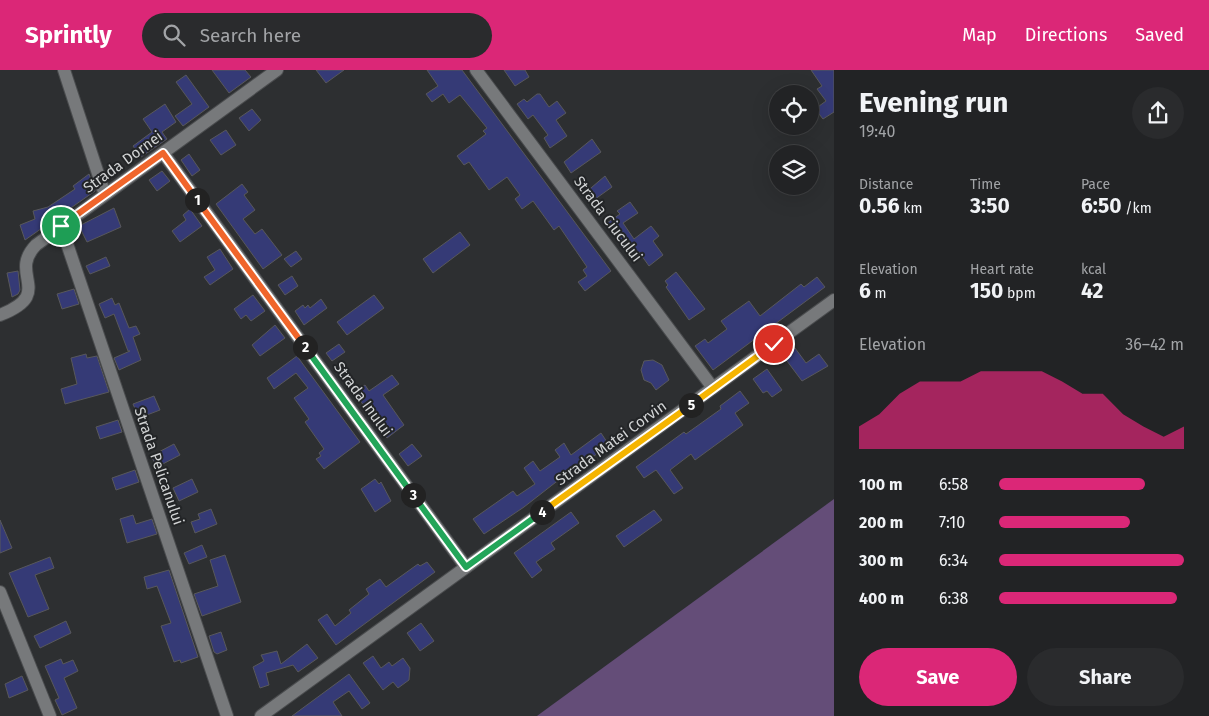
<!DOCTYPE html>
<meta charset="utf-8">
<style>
:root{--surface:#222325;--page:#2a2b2d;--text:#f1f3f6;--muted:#a2a4a7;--line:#3f4042;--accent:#db2777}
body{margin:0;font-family:"Fira Sans",sans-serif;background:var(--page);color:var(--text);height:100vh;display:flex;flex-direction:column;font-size:19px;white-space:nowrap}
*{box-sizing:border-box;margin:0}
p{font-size:16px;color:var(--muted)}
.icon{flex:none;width:28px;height:28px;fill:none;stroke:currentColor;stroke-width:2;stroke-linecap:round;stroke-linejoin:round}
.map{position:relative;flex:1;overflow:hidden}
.details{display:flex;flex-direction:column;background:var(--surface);width:375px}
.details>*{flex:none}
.tools{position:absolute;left:769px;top:15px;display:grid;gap:10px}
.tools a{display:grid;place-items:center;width:50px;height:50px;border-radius:50%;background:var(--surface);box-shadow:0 5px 20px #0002,0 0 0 1px var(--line);font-size:25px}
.pin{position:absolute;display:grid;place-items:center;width:42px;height:42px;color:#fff;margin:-21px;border:2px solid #fff;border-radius:50%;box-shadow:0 1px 5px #0007}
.km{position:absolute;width:25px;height:25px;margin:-12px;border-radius:50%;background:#222;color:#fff;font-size:14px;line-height:25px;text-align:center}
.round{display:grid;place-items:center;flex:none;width:52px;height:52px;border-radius:26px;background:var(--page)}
.summary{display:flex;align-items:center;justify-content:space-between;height:85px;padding:0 25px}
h1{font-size:28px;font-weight:700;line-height:38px}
.figures{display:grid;grid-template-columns:repeat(3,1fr);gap:8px;height:85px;padding:5px 25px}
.figures div{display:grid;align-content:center}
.figures b{font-size:21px;font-weight:700}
.figures small{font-size:14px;font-weight:400}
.figures p{font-size:14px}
.chart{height:140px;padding:10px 25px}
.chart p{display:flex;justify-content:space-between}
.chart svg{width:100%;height:90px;margin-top:5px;fill:var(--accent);opacity:.7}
.button{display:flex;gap:10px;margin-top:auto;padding:10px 25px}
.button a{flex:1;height:58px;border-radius:30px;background:var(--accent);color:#fff;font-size:20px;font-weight:700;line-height:58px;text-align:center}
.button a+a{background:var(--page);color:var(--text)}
ul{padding:0 25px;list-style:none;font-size:16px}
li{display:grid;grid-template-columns:80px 60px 1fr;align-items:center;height:38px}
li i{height:12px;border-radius:6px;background:var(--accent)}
header{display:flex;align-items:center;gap:30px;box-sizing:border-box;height:70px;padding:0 25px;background:var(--accent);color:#fff}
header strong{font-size:24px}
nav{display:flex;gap:28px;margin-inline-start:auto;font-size:18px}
.search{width:350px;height:45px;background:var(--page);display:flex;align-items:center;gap:12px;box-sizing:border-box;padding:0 18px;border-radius:28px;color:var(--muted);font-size:19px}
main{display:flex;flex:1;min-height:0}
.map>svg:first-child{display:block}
.green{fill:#644d78}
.building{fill:#353a76;stroke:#58585b}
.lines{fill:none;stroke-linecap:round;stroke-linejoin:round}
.street-casing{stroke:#4a4c4e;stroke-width:14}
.secondary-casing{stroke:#4a4c4e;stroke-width:14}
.street{stroke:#77797b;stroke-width:12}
.secondary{stroke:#77797b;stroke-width:12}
.split-1-casing{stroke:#fff;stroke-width:10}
.split-2-casing{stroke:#fff;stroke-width:10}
.split-3-casing{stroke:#fff;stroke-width:10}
.split-4-casing{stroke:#fff;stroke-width:10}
.split-5-casing{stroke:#fff;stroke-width:10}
.split-6-casing{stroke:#fff;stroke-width:10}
.split-1{stroke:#f0652b;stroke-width:6}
.split-2{stroke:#f0652b;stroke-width:6}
.split-3{stroke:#22a559;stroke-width:6}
.split-4{stroke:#22a559;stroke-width:6}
.split-5{stroke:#f5b400;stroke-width:6}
.split-6{stroke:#f5b400;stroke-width:6}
.labels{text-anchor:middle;stroke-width:4;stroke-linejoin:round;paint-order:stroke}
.street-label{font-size:15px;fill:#d2d4d5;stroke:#232527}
</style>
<header>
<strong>Sprintly</strong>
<div class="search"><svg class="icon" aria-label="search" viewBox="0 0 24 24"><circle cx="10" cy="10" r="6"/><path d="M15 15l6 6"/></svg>Search here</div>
<nav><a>Map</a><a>Directions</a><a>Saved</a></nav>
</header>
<main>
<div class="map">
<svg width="834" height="646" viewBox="0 0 834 646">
<rect width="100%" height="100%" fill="#2d2f31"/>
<path class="green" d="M834,429v217h-297l4,-3z"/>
<path class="building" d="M212,0h33l6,7 -22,16z
M316,0h28l-18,13z
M427,0h35l149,201 -26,20 -7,-9 9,-6 -4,-6 4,-3 -28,-41 -5,4 -21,-29 -11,8 -7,-10 5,-4 -13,-18 -18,13 -20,-28 -5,3 -7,-9 29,-22 -3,-3 4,-3 -27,-33 -11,8 -6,-9 -11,8 -6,-8 12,-8z
M504,0h21l4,7 -14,9z
M811,0h23v42l-11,7 -8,-10 11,-8 -9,-12 5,-3z
M186,5l23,32 -26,19 -8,-10 17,-12 -16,-22z
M537,24h3l9,13 8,-6 9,12 -10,7 11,16 -17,12 -6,-10 4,-3 -15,-20 -5,4 -11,-15 7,-5 3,3z
M165,34l11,18 -14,10 5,7 -26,18 -8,-11 19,-14 -9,-13z
M252,39l9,11 -12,11 -10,-13z
M226,60l10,15 -15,10 -11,-15z
M592,69l9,13 -30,21 -7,-11z
M189,84l11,16 -8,6 -11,-16z
M162,101l8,10 -13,10 -8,-11z
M89,104l6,17 -70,49 -5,-15 15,-6 -2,-8 15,-4 27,-18 -2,-3z
M605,106l7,11 -21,15 -6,-9z
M242,114l6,8 -4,3 11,15 -12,9 12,15 7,-5 20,26 -19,14 -47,-65z
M630,132l8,11 -15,10 11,16 17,-13 8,10 -6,5 10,14 -14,11 -10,-14 -7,5 -25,-34 13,-9 -3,-3z
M114,138l7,19 -34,15 -8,-16z
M190,139l12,17 -22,16 -8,-11 14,-11 -3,-5z
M460,162l10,13 -37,28 -10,-14z
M220,179l13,20 -23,16 -6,-8 11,-7 -8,-13z
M296,181l6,8 -11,8 -7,-8z
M106,187l4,9 -20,8 -4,-8z
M18,201l2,19 -2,4 -6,3 -5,-24z
M676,202l29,37 -16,11 -23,-33 2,-2 -3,-4z
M292,206l6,10 -13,9 -7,-10z
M817,207l8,10 -112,83 -18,-24 10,-7 3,4 19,-14 -6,-8 28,-20 11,15 41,-32 3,3z
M74,219l5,15 -17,5 -5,-15z
M253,225l12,16 -14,10 -5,-6 -5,4 -7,-10z
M374,225l10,13 -37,27 -10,-13z
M112,228l3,7 4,-2 10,25 7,-2 4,8 -7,3 8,23 -22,10 -5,-12 16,-7h-2l-14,-37 -9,4 -6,-14z
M321,229l6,9 -23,17 -9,-14 8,-6 2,3 3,-3 2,3z
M275,255l10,13 -25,18 -8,-11z
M339,274l6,8 -13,9 -6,-8z
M795,278l11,15 13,-9 9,12 -26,15 -18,-24z
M86,284l1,4 10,-2 12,36 -44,12 -4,-15 16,-5 -6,-26z
M297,286l63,86 -36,27 -8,-10 5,-3 -2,-3 5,-4 -19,-27 4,-3 -15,-21 14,-10 -12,-15 -22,16 -7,-11z
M653,290l9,5 7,15 -13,10 -5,-7 -7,-3 -3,-10 3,-9z
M767,299l15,21 -10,7 -5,-6 -4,2 -10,-14z
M392,305l7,9 -16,11 21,30 -17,13 -33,-46 11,-7 4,6z
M740,321l9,12 -14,10 8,12 -48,35 -4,-6 -21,16 13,18 -9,6 -18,-24 -12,8 -8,-11 48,-35 2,2 35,-25 -1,-3z
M154,326l6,14 -21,8 -6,-14z
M118,350l4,12 -22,7 -4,-12z
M601,363l8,12 -15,11 -2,-2 -68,53 -40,27 -11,-15 40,-28 4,5 18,-12 -11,-16 9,-7 7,10 20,-14 -5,-7 9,-7 7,12z
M174,374l6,11 -23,12 -6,-11z
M412,374l10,12 -14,10 -9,-12z
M135,400l4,12 -23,8 -4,-12z
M192,409l6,13 -19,9 -6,-13z
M375,409l4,5 2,-2 10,19 -16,11 -14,-23z
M211,439l6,15 -22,9 -4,-11 9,-3 -2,-5z
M654,440l8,10 -38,27 -8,-11z
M571,442l8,11 -28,20 4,6 -19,13 6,8 -10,8 -18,-25z
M133,445l3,9 16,-5 5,15 -30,9 -7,-24z
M0,450l12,28 -12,5z
M202,475l5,12 -18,7 -5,-11z
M225,485l16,47 -39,14 -8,-22 24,-8 -8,-26z
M50,487l4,11 -19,7 14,34 -21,8 -19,-44z
M427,492l8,10 -99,73 -18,-25 9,-6 8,12 16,-13 -2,-3 20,-16 -3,-5 14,-10 6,8 32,-23 2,2z
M169,500l29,87 -17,6 -1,-3 -6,2 -13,-36 10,-3 -14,-37 -10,3 -3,-12z
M66,551l5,12 -31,15 -6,-12z
M421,553l13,18 -14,10 -13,-18z
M221,562l6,18 -10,4 -3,-2 -5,-16z
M307,574l11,14 -20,14 -5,-7 -27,8 3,12 -9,3 -7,-21 11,-6 -3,-6 16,-4 4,13z
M373,586l8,12 8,-6 3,4 11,-8 7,10 -1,12 -11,8 -5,-6 -10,8 -20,-27z
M61,589l2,5 10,-4 5,11 -14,7 13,30 -15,7 -7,-15 4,-2 -14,-32z
M349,604l21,29 -8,6 -13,-18 -16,11 9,14h-50z
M22,606l6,14 -19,8 -4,-14z"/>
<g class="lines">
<g class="street-casing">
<path id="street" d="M64,0l41,125
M476,0l237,318
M163,83l303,414
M61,156l166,490
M0,245c56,-22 7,-40 36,-70l241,-175
M0,522l50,124"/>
</g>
<g class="secondary-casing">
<path id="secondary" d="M261,646l573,-416"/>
</g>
<use href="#street" class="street"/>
<use href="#secondary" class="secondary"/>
</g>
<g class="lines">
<g class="split-1-casing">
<path id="split-1" d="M61,156l102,-73 34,47"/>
</g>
<g class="split-2-casing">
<path id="split-2" d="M197,130l108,147"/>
</g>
<g class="split-3-casing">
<path id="split-3" d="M305,277l108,148"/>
</g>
<g class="split-4-casing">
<path id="split-4" d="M413,425l53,72 76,-55"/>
</g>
<g class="split-5-casing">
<path id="split-5" d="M542,442l149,-107"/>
</g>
<g class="split-6-casing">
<path id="split-6" d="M691,335l83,-61"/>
</g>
<use href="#split-1" class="split-1"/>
<use href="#split-2" class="split-2"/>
<use href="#split-3" class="split-3"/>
<use href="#split-4" class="split-4"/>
<use href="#split-5" class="split-5"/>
<use href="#split-6" class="split-6"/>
</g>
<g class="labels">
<g class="street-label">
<text transform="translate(123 92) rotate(-36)" y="5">Strada Dornei</text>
<text transform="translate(608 149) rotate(53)" y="5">Strada Ciucului</text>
<text transform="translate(363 329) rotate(54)" y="5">Strada Inului</text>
<text transform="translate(611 373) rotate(-36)" y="5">Strada Matei Corvin</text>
<text transform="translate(159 396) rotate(71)" y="5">Strada Pelicanului</text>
</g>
</g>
</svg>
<div class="tools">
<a><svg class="icon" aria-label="locate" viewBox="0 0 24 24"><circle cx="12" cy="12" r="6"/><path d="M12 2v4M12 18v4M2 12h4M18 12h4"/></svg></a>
<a><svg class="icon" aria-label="layers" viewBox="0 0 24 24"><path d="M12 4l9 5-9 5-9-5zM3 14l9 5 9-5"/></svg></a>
</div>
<div class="pin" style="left:61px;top:156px;background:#1e9e55"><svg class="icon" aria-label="arrive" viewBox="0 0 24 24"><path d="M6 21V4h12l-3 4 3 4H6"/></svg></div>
<div class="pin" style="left:774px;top:274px;background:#d93025"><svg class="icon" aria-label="check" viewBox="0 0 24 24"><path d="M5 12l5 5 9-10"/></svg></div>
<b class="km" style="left:197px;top:130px">1</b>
<b class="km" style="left:305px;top:277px">2</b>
<b class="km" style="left:413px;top:425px">3</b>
<b class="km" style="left:542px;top:442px">4</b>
<b class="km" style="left:691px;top:335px">5</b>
</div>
<section class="details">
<div class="summary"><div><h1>Evening run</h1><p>19:40</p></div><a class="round"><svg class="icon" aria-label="share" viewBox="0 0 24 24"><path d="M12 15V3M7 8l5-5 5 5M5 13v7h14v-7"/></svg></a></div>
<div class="figures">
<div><p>Distance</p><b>0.56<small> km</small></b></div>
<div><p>Time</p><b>3:50</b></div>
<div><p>Pace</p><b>6:50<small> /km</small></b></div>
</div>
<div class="figures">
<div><p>Elevation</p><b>6<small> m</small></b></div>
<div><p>Heart rate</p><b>150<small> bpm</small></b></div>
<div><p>kcal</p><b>42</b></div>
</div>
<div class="chart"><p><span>Elevation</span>36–42 m</p>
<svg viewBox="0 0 160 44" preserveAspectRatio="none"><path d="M0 44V33L10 27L20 17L30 11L40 11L50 11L60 6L70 6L80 6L90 6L100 11L110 17L120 17L130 27L140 33L150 38L160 33V44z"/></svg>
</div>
<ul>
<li><b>100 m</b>6:58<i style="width:79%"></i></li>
<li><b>200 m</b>7:10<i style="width:71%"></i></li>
<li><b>300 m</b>6:34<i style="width:100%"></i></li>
<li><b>400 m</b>6:38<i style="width:96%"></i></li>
</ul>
<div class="button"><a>Save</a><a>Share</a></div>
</section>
</main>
